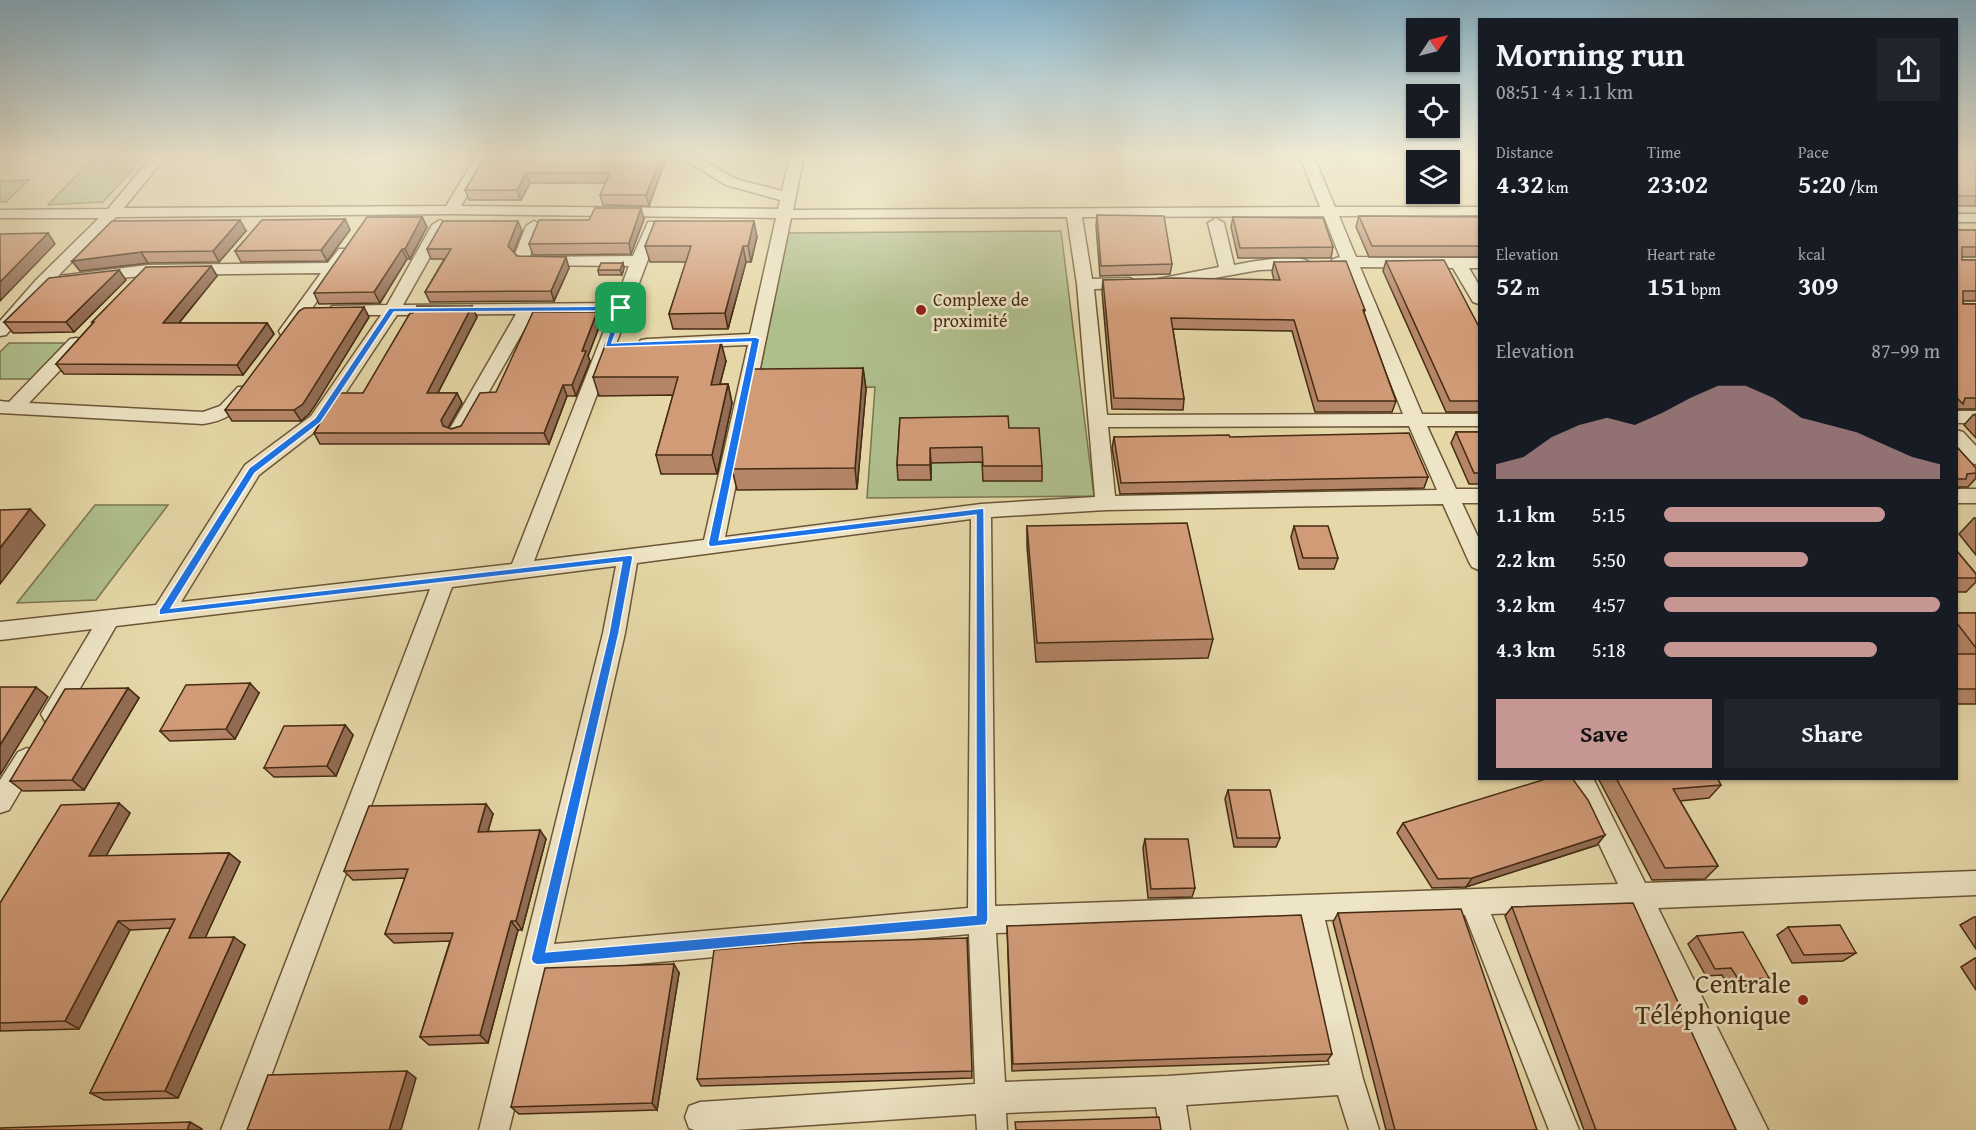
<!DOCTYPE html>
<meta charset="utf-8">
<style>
:root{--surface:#171b24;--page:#20242c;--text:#f1f3f6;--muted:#9ea1a6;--accent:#c59692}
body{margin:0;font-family:"Gentium Book Plus",serif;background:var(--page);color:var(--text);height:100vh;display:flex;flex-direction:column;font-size:22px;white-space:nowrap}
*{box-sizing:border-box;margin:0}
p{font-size:20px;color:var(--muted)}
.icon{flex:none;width:33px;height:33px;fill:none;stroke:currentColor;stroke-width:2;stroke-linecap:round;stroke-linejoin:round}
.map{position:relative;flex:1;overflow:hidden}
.panel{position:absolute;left:1478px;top:18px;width:480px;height:762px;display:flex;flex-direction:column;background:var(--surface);border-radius:0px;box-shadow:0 2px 4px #0004}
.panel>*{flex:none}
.needle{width:39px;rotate:55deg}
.controls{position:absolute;left:1406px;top:18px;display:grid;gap:12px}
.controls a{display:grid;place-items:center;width:54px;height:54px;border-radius:0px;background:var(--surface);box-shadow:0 2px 4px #0004;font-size:30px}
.pin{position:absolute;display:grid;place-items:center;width:51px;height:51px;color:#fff;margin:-26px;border-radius:12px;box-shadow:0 3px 9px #0006}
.round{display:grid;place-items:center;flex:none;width:63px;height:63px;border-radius:0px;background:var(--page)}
.summary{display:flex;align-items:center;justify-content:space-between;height:102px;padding:0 18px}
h1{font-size:33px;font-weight:600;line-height:45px}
.metrics{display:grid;grid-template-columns:repeat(3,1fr);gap:9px;height:102px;padding:6px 18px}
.metrics div{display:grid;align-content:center}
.metrics b{font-size:26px;font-weight:600}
.metrics small{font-size:16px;font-weight:400}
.metrics p{font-size:16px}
.chart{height:168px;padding:12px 18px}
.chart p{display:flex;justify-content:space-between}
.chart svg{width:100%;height:108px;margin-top:6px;fill:var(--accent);opacity:.7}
.action{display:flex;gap:12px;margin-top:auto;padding:12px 18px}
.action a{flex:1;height:69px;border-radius:0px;background:var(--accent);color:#111;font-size:24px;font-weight:600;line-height:69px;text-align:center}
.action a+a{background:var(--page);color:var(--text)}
ul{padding:0 18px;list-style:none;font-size:20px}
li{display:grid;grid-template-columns:96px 72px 1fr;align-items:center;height:45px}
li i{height:15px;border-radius:8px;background:var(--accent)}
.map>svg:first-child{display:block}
.green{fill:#afbf8c;stroke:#7a754f;stroke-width:1.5}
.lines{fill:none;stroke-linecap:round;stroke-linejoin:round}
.minor-casing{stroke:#6c5637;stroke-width:3}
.minor{fill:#eee5c6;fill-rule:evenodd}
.wall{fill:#b48567;stroke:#442b12;stroke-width:1.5}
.shaded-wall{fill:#926c54;stroke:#442b12;stroke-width:1.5}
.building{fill:#d19b78;stroke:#442b12;stroke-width:1.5}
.route{fill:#1a73e8;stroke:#fff;stroke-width:1.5;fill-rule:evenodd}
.poi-dot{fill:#8f2418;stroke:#eee5c6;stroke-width:2}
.labels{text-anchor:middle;stroke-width:5;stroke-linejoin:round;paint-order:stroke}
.far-poi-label{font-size:18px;fill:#442b12;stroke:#eee5c6;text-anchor:start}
.near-poi-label{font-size:27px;fill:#442b12;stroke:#eee5c6;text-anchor:end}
</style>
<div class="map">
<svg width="1976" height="1130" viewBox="0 0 1976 1130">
<rect width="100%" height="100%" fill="#e5d7a7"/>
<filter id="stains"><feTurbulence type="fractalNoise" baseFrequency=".00333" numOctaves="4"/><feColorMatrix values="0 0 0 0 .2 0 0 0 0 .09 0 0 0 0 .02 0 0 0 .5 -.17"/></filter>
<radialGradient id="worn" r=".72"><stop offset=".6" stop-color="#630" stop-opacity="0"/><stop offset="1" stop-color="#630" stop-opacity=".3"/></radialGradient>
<path class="green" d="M145,156l-42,46 -55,3 45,-47z
M29,180l-23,22h-6v-21z
M1061,231l33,265 -227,2 8,-111 -118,1 30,-155z
M9,343h56l-34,36h-31v-27z
M95,505h73l-72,95 -79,3z"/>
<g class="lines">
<g class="minor-casing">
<path id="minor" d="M153,155h14l-43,53 322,-2 31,-51h14l-30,51 317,3 2,-9 -54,-15 -49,-30h17l42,24 46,12 8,-36h14l-11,55 527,-3 -21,-52h14l22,52h144v8l-140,1 17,41 123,1v10h-10l10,17v19l-6,-2 -20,-34 -93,-1 62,147h57v12h-52l29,63h23v14h-17l17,36v31l-7,-3 -3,-5 -26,-58 -337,6 -115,7 4,389 623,-22 -50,-106h25l52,105 331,-12v24l-318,13 110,222h-31l-107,-221 -139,5 88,216h-30l-84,-215 -140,5 38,159 16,51h-30l-11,-35 -152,10 4,25h-30l-4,-23 -150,6 1,17h-30l-1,-16 -241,16h-41l-5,-2 -4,-11 4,-11 11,-4 275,-18 -6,-150 -421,38 -39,158h-30l124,-497 13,-67 -164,21 -201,543h-30l209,-541 -314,37 -55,95 -8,3 -8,-3 -4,-7 51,-85 -92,11v-18l156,-17 89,-140 66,-49 70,-101h-43l-6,-1 -2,-4 2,-4 55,-1 45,-80 8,-5 8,5 -45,80 212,-2 14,-37 -107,-1 -8,-8 12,-31 8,-5 8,5 -12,30 2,1 101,-1 15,-34h10l3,3 -127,336 170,-21 44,-195 -101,4 -6,-1 -3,-4 3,-4 6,-1 103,-5 26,-116 -325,-4 -335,3 -58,59 90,-11 180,-2 11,-14h10l3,3 -59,83h-12l-2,-4 42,-58 -173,2 -101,12 -41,48 -6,1v-15l36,-41 63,-62h-99v-8l108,-1zM1324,216l16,41 -7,2 -2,3 2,3 11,2 59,147 -296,1 -13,-126 36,-1 8,-5 -8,-5 -38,1 -10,-62zM1067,217l10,67 18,213 -114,7 -256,33 66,-319zM611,313l-99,251 -331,38 78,-127 66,-51 72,-109 119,-1 -68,118 2,4 7,2 7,-2 2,-4 67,-118zM1409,426l28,64 -322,6 -7,-69zM971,519l-3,389 -414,36 71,-311 12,-70zM1298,921l32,144 -162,11 -163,6 -9,-149z
M1956,214h20v8h-20z
M1216,218l8,5 10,42c15,-3 66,-13 76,-2l-8,5 -43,2 -95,17 -6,-2 -2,-3 2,-3 61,-12 -11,-44z
M76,338l6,1 3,4 -3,4 -53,56 174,9 17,-6 18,-19h12l3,4c-13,20 -27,30 -50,33l-203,-11v-12l9,1 61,-63z
M1956,411h20v12h-20z
M1956,430l7,2 13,14v18l-7,-1 -13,-15z
M1956,489h20v14h-20z
M27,748l9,4 3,7 -30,51 -9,3v-33l18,-28z"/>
</g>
<use href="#minor" class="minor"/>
</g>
<path class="wall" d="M486,155l181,1 -18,50 -46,-1 -3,-10 6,-12h-76l-9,17h-52l-4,-10z
M1956,155h20v51h-20z
M1097,215l75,49 -2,10 -70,2 -4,-50z
M1359,216l120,1v40h-110l-13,-30z
M422,217l5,10 -17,32h-3l-27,44 -61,1 -5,-11z
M1233,217l100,30 -2,11h-93l-7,-31z
M345,219l5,11 -23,31 -86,1 -6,-11z
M644,219l-13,35 -98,1 -4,-11 60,-24z
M1956,230h20v27h-14v3h14v41h-13v3h13v105h-18l-2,3z
M246,231l-27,31 -71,1 -68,8 -8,-10z
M522,231l-9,21 4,4 52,12 -15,33 -124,1 -5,-10 19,-33h-13l-4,-10z
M757,237l-6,25h-5l-18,67h-55l-4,-15 17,-52h-36l-5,-16z
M1386,261l93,66v85h-33l-63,-141z
M1274,262l91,48 -1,3 32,88 -4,11h-77l-23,-81 -119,-2 11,70 -1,11 -71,-1 -10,-118 1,-11h171l-2,-8z
M623,263l1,5 -2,7h-23l-1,-5z
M211,266l6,10 -38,47h88l7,11 -31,41 -179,-1 -8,-10 37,-41 -1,-1z
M126,280l-52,52 -61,1 -9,-11z
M472,306l5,11 -39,76h19l5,10 -14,25 3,1 10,-3 35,-34 105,-70 -13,34 2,5 -14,35h-9l-18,48h-229l-6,-11 12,-20 -2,-3 39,-17z
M369,317l-60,97 -8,7h-69l-7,-11z
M726,361l-6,23h8l4,19 -15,71h-56l-5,-19 17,-60 -74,1 -6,-19z
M863,368l3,21 -9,100 -120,1 -5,-21z
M1976,414v24l-12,-13 9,-10z
M900,418l109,10 33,38v15h-59l-1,-19 -51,1v17h-33l-1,-15z
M1456,432h23v52h-10l-18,-41z
M1114,437l314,40 -4,11 -304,6 -8,-46z
M1956,446l20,22v10l-8,9h-9l-3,4z
M1974,518h2v37l-17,-21z
M1027,526l186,113 -5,19 -172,4 -9,-116z
M1294,526l44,32 -4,11h-35l-8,-32z
M1956,550l20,24v8l-10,10h-10z
M1956,613h20v91h-20z
M128,688l11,10 -55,92 -61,1 -13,-10z
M259,693l-24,46 -65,2 -10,-10z
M345,725l8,10 -17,41 -62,1 -10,-9z
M1598,778h119l4,7 -12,13 -29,3 38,65 -13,13 -53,1z
M1228,790l52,48 -4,9h-42l-9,-48z
M130,813l-24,43 123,-3 11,9 -35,76 40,7 -67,153 -74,2 -14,-7 81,-165 -41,2 -51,99 -79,2v-128z
M493,814l-5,17 58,8 -24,91h-4l-30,113 -59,2 -9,-8 30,-96 -56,2 -9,-9 20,-56 -52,2 -9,-9z
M1403,823l194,22 -131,42 -34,1 -35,-55z
M1145,839l50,49 -3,9 -44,1 -5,-50z
M1512,907l224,223h-152l-79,-214z
M1338,913l199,217h-151l-53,-208z
M1974,917h2v32l-16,-24z
M1007,926l325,128 -5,7 -315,10z
M1788,927l68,26 -13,8 -51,2 -15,-28z
M1697,936l72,42 -10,7 -30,2 -7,-12 -16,1 -18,-32z
M967,938l5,140 -271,8 -4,-7z
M1975,958h1v32l-15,-23z
M679,973l-22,137 -138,4 -8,-7z"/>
<path class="shaded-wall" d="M662,155h5v1l-18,50 -3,-11z
M526,173l4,10 -9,17 -4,-10z
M641,208l3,11 -13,35 -2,-11z
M422,217l5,10 -17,32 -5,-10z
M345,219l5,11 -23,31 -6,-11z
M240,220l6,11 -27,31 -6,-11z
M518,221l4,10 -10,25 -4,-10z
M754,221l3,16 -6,25 -3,-16z
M48,233l7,11 -55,57v-19z
M743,246l3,16 -18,67 -3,-16z
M402,249l5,10 -27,44 -6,-11z
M141,252l7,11 -68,8 -8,-10z
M566,257l3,11 -15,33 -3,-10z
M623,263l1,5 -2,7 -2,-5z
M211,266l6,10 -47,58 -7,-11z
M119,270l7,10 -52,52 -8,-10z
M472,306l5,11 -45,87 -5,-11z
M364,307l5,10 -53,87 -7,10 -8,7 -7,-11z
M597,312l4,10 -13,34 2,5 -14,35 -4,-11 10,-34z
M267,323l7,11 -31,41 -6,-10z
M721,342l5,19 -11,42 -4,-18z
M863,368l3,21 -9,100 -2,-21z
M728,384l4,19 -15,71 -5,-19z
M563,385l4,11 -18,48 -5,-11z
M457,393l5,10 -16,28 -3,-5 -2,-6z
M930,448l1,15v17l-1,-15z
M30,509l15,16 -45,59v-36z
M250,683l9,10 -24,46 -9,-10z
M36,687l12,10 -48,78v-30z
M128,688l11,10 -55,92 -12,-10z
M345,725l8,10 -17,41 -9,-10z
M119,803l11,10 -29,52 -12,-9z
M486,804l7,10 -8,27 -7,-9z
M540,830l6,9 -24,91 -6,-9z
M1605,835l-8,10 -131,42 6,-9z
M229,853l11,9 -39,85 -12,-9z
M118,921l12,9 -51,99 -14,-8z
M511,921l7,9 -30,113 -8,-8z
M234,937l11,8 -67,153 -13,-7z
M674,964l5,9 -22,137 -5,-7z
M407,1071l9,7 -15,52h-12z
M190,1122l12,7v1h-15z"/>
<path class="building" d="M486,155h176l-16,40h-46l10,-22h-84l-9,17h-52z
M1956,155h20v41h-20z
M595,208h46l-12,35 -100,1 10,-24h50z
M1097,215l67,1 8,48 -71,2z
M1359,216l120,1v29h-107z
M367,217h55l-17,32h-3l-28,43 -60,1z
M1233,217l90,1 10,29 -93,1z
M345,219l-24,31 -86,1 27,-31z
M240,220l-27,31 -72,1 -69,9 40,-40z
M443,221h75l-10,25 9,10 49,1 -15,34 -126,1 26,-43h-24z
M655,221h99l-6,25h-5l-18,67 -56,1 22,-68h-46z
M1956,230h20v17h-14v13h14v31h-13v13h13v94h-11l-2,6 -7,-7z
M48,233l-48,49v-48z
M1444,260l35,67v74h-29l-64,-140z
M1346,261l19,49h-2l33,91h-78l-24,-81 -123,-2 13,81 -70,-1 -11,-118 71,-2 106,2 -6,-18z
M601,263h22l-3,7h-22z
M211,266l-48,57h104l-30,42 -181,-1 38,-42h-2l54,-55z
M119,270l-53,52h-62l45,-44z
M417,306h55l-45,87h30l-16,27 2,6 8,3 10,-3 19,-33 16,-1 37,-80h64l-15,39h4l-14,34h-9l-19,48h-230l14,-23h-4l11,-17h28l47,-80h3z
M364,307l-61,97 -9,6h-69l74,-99 5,-3z
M721,342l-10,43 17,-1 -16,71h-56l22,-78h-85l13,-34z
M863,368l-8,100 -123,1 21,-100z
M1008,416l1,12h30l3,38h-59l-1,-19 -52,1v17h-33l3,-47z
M1456,432h23v41h-5z
M1409,433l19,44 -307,6 -7,-46 115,-2 1,2z
M1956,446l20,22v5l-9,1 -1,5h-10z
M30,509l-30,39v-38z
M1187,523l26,116 -176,4 -10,-117z
M1294,526h34l10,32h-35z
M1956,550l20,24v4h-20z
M1956,613h20v35l-20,-26z
M1956,654h20v35h-20z
M250,683l-24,46 -66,2 26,-46z
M0,687h36l-36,58z
M128,688l-56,92 -62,1 55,-92z
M345,725l-18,41 -63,2 20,-42z
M1549,778h23l16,22 17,35 -133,43 -34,1 -35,-56z
M1616,778h101l4,7 -48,4 45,77 -53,2z
M1228,790h42l10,48h-43z
M119,803l-30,53 140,-3 -40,85 45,-1 -69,154 -75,2 85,-174 -57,2 -53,100 -65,2v-120l61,-98z
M486,804l-8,28 62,-2 -24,91h-5l-31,114 -60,2 33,-104 -68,1 23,-65 -64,2 25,-65z
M1145,839h43l7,49 -44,1z
M1633,903l103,227h-140l-84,-223z
M1461,909l76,221h-142l-57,-217z
M1301,915l31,139 -319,10 -6,-138z
M1840,925l16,28 -52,2 -16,-28z
M1743,932l26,46 -30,2 -8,-12 -16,1 -18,-33z
M967,938l5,133 -275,8 17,-129 84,-7z
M674,964l-22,139 -141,4 34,-139z
M407,1071l-18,59h-142l21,-55z
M1159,1117l2,13h-145l-1,-8z
M190,1122l-3,8h-187v-2z"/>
<linearGradient id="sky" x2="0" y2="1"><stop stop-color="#87b6d0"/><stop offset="0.5" stop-color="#f3edd7"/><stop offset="1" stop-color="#f3edd7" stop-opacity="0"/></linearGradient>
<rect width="1976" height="313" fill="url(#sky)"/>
<path class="route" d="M621,306l4,2 -13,35 144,-6 4,2 -41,201 265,-32 4,412 -2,5 -449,40 -4,-2 -2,-4 78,-326 13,-71 -463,53v-5l90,-142 66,-50 74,-110zM616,311l-11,36 146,-5 -43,202 2,3 266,-32v400l-430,37 73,-319 14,-76 -2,-2 -460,53 84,-135 66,-51 73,-110z"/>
<g class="poi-dot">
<circle cx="921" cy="310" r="6"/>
<circle cx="1803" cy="1000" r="6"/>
</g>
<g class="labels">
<g class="far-poi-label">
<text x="933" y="306">Complexe de<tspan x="933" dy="21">proximité</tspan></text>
</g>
<g class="near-poi-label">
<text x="1791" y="993">Centrale<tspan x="1791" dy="31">Téléphonique</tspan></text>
</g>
</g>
<rect width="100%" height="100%" filter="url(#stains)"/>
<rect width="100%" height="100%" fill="url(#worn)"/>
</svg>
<div class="controls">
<a><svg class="needle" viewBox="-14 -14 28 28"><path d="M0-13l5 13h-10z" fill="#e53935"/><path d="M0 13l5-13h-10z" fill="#9ea1a6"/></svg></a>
<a><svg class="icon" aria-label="locate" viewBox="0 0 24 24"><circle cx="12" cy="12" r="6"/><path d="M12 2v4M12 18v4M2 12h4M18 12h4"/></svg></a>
<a><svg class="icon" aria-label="layers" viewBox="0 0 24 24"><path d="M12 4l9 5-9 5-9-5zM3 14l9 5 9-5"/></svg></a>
</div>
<div class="pin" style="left:621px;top:308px;background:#1e9e55"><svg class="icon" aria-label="arrive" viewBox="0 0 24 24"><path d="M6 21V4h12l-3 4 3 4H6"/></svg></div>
<section class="panel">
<div class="summary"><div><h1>Morning run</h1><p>08:51 · 4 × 1.1 km</p></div><a class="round"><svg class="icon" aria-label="share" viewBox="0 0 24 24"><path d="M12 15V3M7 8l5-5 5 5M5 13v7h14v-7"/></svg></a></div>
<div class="metrics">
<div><p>Distance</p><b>4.32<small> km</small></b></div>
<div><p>Time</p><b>23:02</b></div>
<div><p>Pace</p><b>5:20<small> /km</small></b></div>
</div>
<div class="metrics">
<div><p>Elevation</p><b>52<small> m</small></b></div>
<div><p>Heart rate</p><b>151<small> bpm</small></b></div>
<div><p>kcal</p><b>309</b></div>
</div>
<div class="chart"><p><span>Elevation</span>87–99 m</p>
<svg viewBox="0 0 160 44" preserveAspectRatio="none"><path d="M0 44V38L10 35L20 27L30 22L40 19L50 22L60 17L70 11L80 6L90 6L100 11L110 19L120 22L130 25L140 30L150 35L160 38V44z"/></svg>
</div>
<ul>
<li><b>1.1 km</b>5:15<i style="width:80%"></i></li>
<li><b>2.2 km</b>5:50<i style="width:52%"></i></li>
<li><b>3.2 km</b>4:57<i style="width:100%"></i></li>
<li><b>4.3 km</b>5:18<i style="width:77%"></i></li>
</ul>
<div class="action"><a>Save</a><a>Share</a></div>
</section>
</div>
